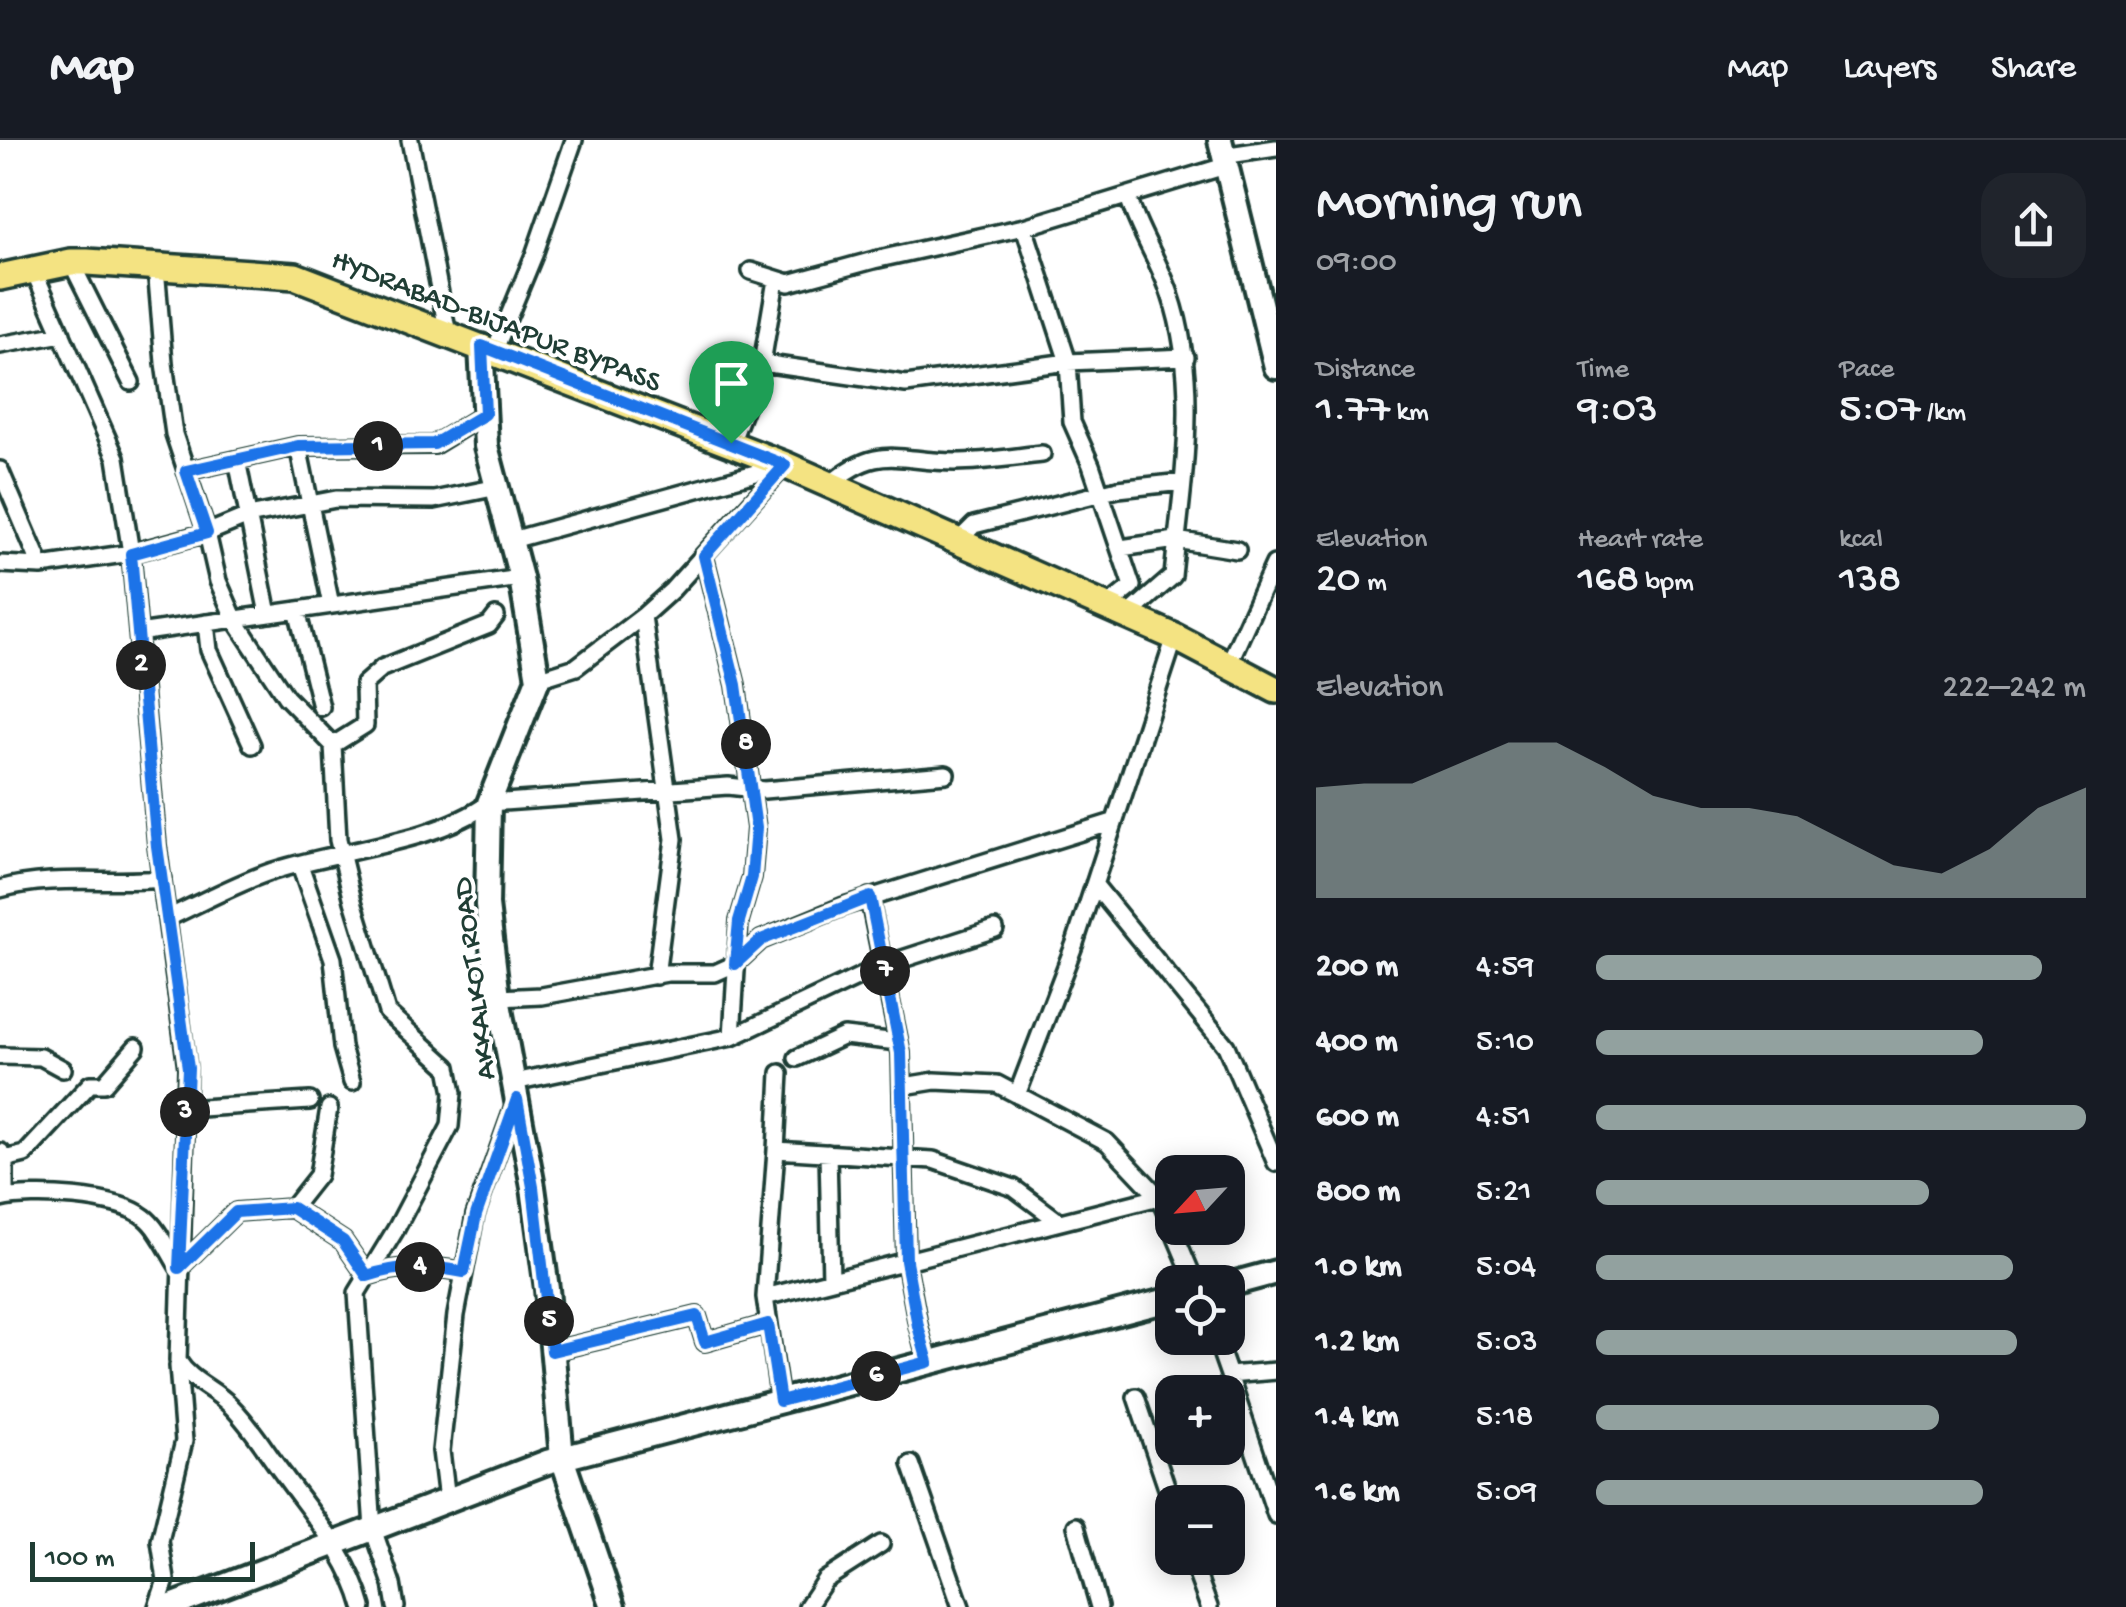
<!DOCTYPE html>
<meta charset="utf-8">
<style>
:root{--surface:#171b24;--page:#20242c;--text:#f1f3f6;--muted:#9ea1a6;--line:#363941;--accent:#92a19f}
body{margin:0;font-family:"Gochi Hand",sans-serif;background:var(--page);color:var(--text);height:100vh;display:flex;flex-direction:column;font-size:38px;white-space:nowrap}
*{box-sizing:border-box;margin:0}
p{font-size:32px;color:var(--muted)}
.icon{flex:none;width:55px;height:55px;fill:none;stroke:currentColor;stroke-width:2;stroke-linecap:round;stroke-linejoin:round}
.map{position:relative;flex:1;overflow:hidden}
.details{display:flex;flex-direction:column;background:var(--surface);width:850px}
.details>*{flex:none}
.needle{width:65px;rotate:244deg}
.tools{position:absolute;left:1155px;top:1015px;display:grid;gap:20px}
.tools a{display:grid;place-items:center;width:90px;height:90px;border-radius:20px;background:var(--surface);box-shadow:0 5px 25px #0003;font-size:50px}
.scale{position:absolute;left:30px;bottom:25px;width:225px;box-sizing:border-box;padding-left:10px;border:5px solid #1f3d34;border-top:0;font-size:28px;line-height:35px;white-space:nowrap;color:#1f3d34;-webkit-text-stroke:8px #fff;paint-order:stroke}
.pin{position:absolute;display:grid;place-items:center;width:85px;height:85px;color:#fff;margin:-102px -42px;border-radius:50% 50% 50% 0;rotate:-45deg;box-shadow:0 0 10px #0007}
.pin .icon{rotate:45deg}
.km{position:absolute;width:50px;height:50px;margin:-25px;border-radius:50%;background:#222;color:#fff;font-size:28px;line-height:50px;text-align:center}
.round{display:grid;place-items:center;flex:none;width:105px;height:105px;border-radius:30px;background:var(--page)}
.headline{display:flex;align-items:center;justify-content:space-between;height:170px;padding:0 40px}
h1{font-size:55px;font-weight:600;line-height:75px}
.metrics{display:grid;grid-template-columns:repeat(3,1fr);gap:15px;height:170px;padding:10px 40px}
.metrics div{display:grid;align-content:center}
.metrics b{font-size:42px;font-weight:600}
.metrics small{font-size:28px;font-weight:400}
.metrics p{font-size:28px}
.chart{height:280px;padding:20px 40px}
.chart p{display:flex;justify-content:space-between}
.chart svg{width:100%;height:180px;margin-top:10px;fill:var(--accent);opacity:.7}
ul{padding:0 40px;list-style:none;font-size:32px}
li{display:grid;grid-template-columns:160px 120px 1fr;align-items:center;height:75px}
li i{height:25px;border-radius:12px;background:var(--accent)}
header{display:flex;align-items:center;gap:60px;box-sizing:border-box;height:140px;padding:0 50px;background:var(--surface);border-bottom:2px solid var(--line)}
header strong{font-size:48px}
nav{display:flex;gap:55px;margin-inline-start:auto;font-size:35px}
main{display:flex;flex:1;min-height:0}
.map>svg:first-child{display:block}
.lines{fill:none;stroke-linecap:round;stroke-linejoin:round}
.street-casing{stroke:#1f3d34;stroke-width:22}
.secondary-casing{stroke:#1f3d34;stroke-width:30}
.primary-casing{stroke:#1f3d34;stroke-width:32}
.street{stroke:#fff;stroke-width:15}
.secondary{stroke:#fff;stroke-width:22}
.primary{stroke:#f4e382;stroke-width:25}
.route-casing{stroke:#fff;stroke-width:20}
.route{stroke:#1a73e8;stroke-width:12}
.labels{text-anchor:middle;stroke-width:8;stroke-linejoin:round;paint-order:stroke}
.street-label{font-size:30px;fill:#1f3d34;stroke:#fff}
</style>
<header>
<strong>Map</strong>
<nav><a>Map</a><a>Layers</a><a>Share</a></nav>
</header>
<main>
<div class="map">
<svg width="1276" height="1467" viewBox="0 0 1276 1467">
<rect width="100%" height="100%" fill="#fff"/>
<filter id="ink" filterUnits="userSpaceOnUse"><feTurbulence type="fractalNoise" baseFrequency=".01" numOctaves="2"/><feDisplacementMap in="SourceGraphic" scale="20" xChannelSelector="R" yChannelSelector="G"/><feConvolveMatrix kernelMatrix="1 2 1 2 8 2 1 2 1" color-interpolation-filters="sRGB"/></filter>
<g filter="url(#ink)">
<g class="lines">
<g class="street-casing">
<path id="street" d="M410,0l38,194
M1222,16l54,-8
M1024,87l44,135 4,60 19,43 41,121 -26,21
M71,122l60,120
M156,127l8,96 10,71 33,99 11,48 17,39 51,77 47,48 5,95 15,61 34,111 61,55 5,26 -3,33 -54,103 -39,64 16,236 19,55 4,23
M33,129l83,189 15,95 26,292 30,223 -9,293c13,21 36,27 53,45 21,21 34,44 52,68 30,42 66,81 80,133
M751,131l38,12 85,-23 150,-33 201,-61
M0,205l62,-11
M494,212l40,-97 40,-115
M762,223l144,21 162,-22 118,-5
M731,303l31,-80 14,-83
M298,306l33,159
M237,320l31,154
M0,330l41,96
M186,331l112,-25 136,-1 51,-31
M829,345c50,-43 69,-23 126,-23 29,0 59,-5 87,-8
M512,400l269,-74
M958,401l16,-16 144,-36 64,-7
M1121,408l55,-8 61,10
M704,416l32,129 20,143 -4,49 -13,44 -7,116
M0,424l41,2 90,-13 76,-20 41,-17 88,-17 98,1 64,-13
M297,470l24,97
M643,476l31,223 -18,137
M1127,476l46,-40c9,-92 28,-192 -3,-282 -11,-34 -32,-63 -42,-98
M206,483l3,27 43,95
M138,493l383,-55
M1229,523l45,-99
M538,539l38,-12 67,-51 29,-26 113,-125
M333,605l32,-20 -1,-41 18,-16 107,-43 7,-9
M300,725l33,94 9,88 10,35
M1094,744l132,162 50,117
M0,749c53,-15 108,-5 162,-10
M869,757l32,156 5,208 12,64 10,38
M168,778c32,-15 65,-33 99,-45 66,-23 166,-29 222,-70l239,-17 36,4 182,-16
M498,858l44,-2 125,-23h48l20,-9 26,-24 83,-34 269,-84
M0,916l41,1 22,12
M797,918l47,-22 54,6
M514,942l218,-45 152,-72 111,-36
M904,946l31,-5 62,3 110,58 52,55 36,85
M1017,955l58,-152 100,-306
M185,969l125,-8
M776,1010l4,-77
M1,1012l4,7v38
M828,1013l3,127
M5,1019l20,-5 65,-70h14l32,-37
M0,1059c32,-8 118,-3 144,18 14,10 25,36 35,51l57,-56 56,-4 51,33 24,35c33,-11 63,-11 97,-4
M292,1068l26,-33 11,-67
M765,1157l11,-147 157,10 81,28 44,33
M1216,1198l13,37 47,-4
M552,1211l145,-35 8,26 63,-18
M1229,1235l47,140
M1136,1257l36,106
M780,1261l-15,-104 394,-100
M911,1324l50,143
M447,1360l-6,-49 15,-136 19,-100 40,-111
M1076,1386l23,81
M1191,1418l18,49
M157,1467l9,-27 -6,-39 24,-100 -6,-75
M807,1467l18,-27 56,-36"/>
</g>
<g class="secondary-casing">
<path id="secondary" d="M1220,0l56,227
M481,206l5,100 35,132 17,101 -49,124 -2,102 11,93 35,189 14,102 15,169 51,149
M1228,1145l48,-13
M169,1467l378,-145 625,-163"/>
</g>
<g class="primary-casing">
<path id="primary" d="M0,137l71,-15h16l208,14 490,189 390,172 101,53"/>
</g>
<use href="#street" class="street"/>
<use href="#secondary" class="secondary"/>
<use href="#primary" class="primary"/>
</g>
</g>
<g class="lines" filter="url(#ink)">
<g class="route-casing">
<path id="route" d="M482,206l303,119 -81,91 32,129 20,143 -4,49 -13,44 -4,43 26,-24 109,-43 31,156 5,208 12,65 10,36 -148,39 -12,-77 -63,18 -8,-26 -145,35 -19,-164 -16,-88 -41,116 -12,57c-34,-7 -64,-7 -97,4l-24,-35 -51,-33 -56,4 -57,56 9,-200 -31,-222 -26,-292 76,-21 -21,-62 112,-25 136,-2 51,-30z"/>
</g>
<use href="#route" class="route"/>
</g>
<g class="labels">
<g class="street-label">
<text transform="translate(497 179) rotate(21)" y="10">HYDRABAD-BIJAPUR BYPASS</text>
<text transform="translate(472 839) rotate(-97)" y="10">AKKALKOT ROAD</text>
</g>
</g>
</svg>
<div class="tools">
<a><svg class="needle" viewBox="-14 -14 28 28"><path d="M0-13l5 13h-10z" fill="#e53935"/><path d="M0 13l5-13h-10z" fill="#9ea1a6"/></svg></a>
<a><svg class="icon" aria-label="locate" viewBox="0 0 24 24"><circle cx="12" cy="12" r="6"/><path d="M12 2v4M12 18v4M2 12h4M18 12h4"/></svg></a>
<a>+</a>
<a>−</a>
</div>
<div class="scale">100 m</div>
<div class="pin" style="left:731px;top:303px;background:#1e9e55"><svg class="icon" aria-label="arrive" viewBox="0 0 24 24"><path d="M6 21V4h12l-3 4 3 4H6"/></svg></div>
<b class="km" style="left:378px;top:306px">1</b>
<b class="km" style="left:141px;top:525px">2</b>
<b class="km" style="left:185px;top:972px">3</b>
<b class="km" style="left:420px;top:1127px">4</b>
<b class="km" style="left:549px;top:1181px">5</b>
<b class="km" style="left:876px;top:1236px">6</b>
<b class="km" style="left:885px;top:831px">7</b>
<b class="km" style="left:746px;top:604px">8</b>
</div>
<section class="details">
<div class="headline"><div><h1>Morning run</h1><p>09:00</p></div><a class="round"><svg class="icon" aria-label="share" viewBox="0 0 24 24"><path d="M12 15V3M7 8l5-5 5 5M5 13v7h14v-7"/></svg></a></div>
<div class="metrics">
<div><p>Distance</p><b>1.77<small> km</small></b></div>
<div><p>Time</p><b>9:03</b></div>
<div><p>Pace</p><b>5:07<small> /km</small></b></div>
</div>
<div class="metrics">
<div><p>Elevation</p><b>20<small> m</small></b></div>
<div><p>Heart rate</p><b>168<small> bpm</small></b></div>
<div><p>kcal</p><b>138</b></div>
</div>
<div class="chart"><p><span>Elevation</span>222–242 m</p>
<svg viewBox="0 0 160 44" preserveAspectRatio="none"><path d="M0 44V17L10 16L20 16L30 11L40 6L50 6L60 12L70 19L80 22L90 22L100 24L110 30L120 36L130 38L140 32L150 22L160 17V44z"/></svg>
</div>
<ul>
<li><b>200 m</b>4:59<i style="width:91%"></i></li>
<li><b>400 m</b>5:10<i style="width:79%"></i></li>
<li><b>600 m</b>4:51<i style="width:100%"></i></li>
<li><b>800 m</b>5:21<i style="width:68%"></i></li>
<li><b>1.0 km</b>5:04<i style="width:85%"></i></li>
<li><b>1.2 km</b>5:03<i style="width:86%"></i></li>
<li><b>1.4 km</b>5:18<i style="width:70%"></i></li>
<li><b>1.6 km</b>5:09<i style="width:79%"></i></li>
</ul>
</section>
</main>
